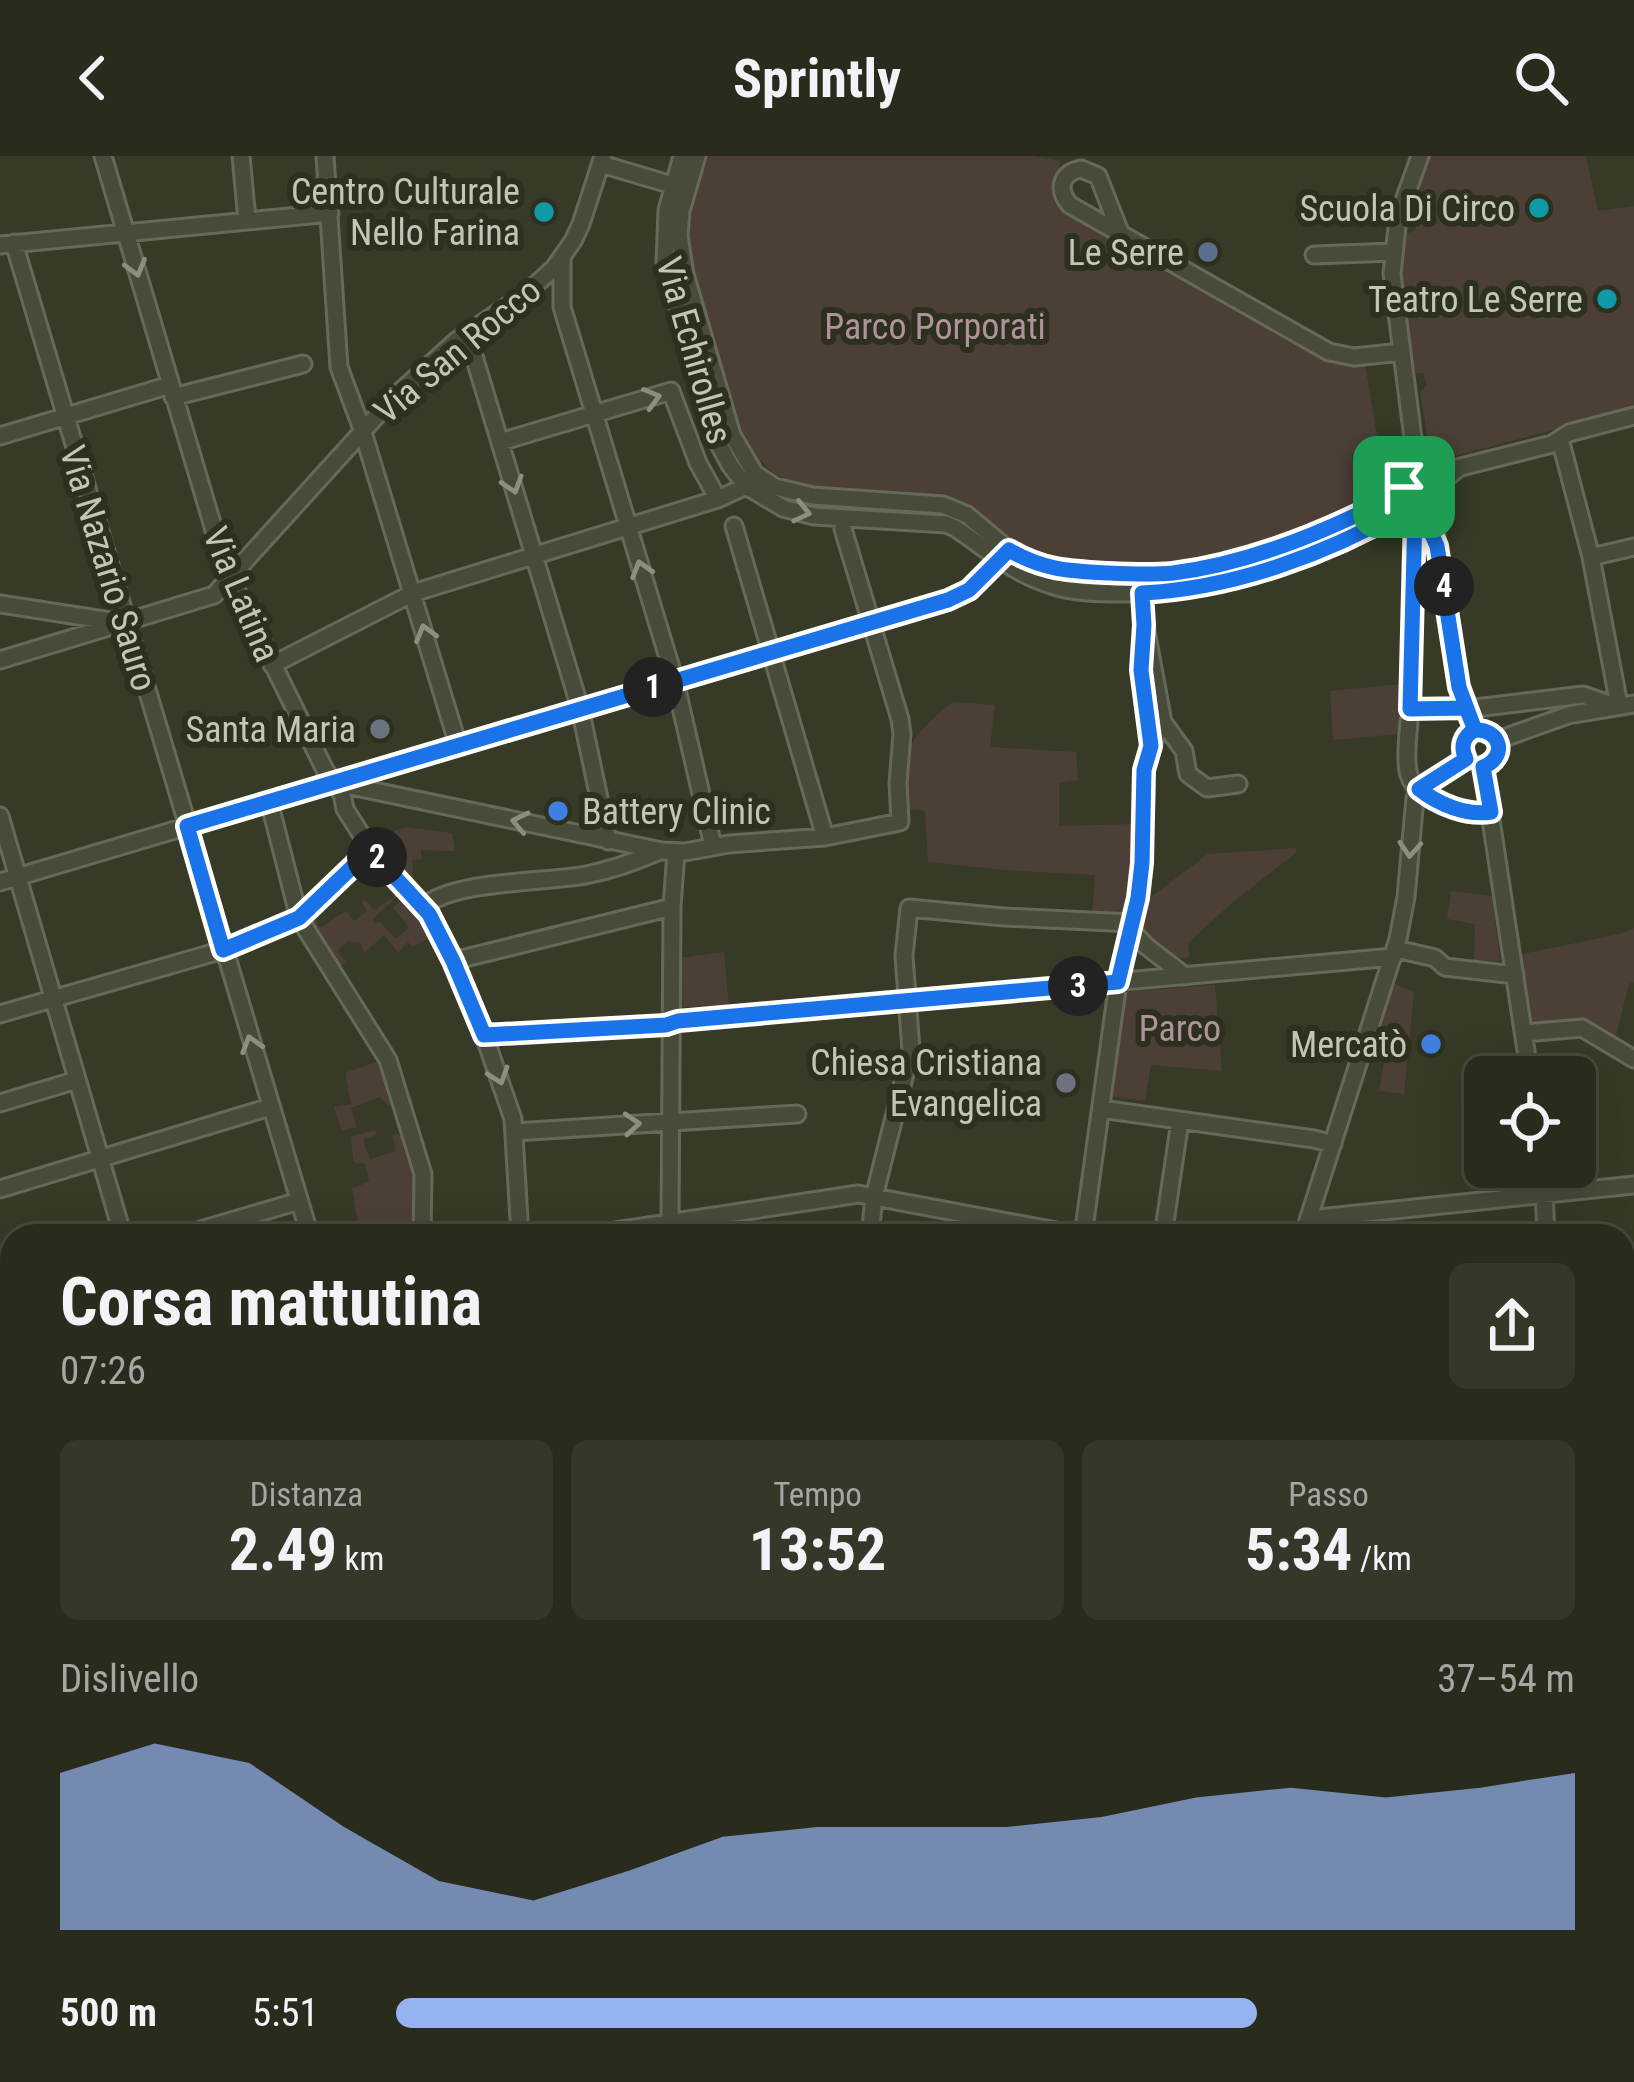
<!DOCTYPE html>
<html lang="it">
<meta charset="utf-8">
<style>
:root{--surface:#292c1c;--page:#353829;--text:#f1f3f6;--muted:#a5a7a3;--line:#45483b;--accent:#95b2f1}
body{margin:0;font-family:"Roboto Condensed",sans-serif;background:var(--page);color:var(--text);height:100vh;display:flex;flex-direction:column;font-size:45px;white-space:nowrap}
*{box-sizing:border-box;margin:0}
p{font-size:39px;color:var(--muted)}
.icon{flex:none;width:66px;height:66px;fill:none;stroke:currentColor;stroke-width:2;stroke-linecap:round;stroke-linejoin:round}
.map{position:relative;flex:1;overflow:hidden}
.side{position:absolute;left:0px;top:1068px;width:1635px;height:858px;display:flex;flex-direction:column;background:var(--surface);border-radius:36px 36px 0 0;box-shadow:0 12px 48px #0002,0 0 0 3px var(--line)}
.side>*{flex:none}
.fabs{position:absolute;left:1464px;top:900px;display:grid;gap:24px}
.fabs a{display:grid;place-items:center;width:132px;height:132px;border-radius:18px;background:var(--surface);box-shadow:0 12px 48px #0002,0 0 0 3px var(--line);font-size:60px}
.pin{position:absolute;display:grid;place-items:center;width:102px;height:102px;color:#fff;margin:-51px;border-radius:24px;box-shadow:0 6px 18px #0006}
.km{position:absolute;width:60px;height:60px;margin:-30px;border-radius:50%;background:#222;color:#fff;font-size:33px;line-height:60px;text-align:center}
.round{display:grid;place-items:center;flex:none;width:126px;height:126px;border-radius:18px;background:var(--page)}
.overview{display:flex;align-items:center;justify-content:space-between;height:204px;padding:0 60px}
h1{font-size:66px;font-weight:700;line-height:90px}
.stats{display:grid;grid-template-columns:repeat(3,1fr);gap:18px;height:204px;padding:12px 60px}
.stats div{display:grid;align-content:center;border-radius:18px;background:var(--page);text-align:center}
.stats b{font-size:60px;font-weight:700}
.stats small{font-size:33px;font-weight:400}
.stats p{font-size:33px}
.chart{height:336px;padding:24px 60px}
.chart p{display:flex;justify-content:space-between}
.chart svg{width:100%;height:216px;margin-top:12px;fill:var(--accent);opacity:.7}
ul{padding:0 60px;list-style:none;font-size:39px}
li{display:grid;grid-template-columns:192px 144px 1fr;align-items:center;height:90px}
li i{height:30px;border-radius:15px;background:var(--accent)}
header{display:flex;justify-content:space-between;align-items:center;height:156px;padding:0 60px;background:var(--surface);font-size:54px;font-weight:700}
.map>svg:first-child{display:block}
.green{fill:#4c4036}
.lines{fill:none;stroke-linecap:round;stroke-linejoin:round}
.stream{stroke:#515734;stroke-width:3}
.minor-casing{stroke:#666958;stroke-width:21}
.major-casing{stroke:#545746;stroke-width:24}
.minor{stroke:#484b3a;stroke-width:15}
.major{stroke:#676b58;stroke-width:18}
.oneway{stroke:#8c8f7e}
.route-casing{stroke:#fff;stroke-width:24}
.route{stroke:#1a73e8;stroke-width:15}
.culture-dot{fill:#0f9aa8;stroke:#2d301f;stroke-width:4.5}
.service-dot{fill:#5c6f8a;stroke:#2d301f;stroke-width:4.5}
.worship-dot{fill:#6b7280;stroke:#2d301f;stroke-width:4.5}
.shop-dot{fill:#3f7fe0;stroke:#2d301f;stroke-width:4.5}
.labels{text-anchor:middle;stroke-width:12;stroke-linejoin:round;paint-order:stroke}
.poi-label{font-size:36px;fill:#c3c6b6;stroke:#2d301f;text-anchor:end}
.park-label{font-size:36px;fill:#b09398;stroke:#2d301f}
.street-label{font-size:36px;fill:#c3c6b6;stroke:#2d301f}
</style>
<header><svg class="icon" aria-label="back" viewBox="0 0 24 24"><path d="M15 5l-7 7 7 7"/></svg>Sprintly<svg class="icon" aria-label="search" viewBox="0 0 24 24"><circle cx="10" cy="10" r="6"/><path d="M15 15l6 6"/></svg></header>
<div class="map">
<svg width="1634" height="1926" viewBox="0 0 1634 1926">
<rect width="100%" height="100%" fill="#373a26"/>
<path class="green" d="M709,0h326l25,5 -4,30 11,19 256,150 10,4 32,-1 17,103 -3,20c-68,62 -258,105 -345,66 -24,-10 -47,-28 -70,-41 -7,-5 -16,-11 -24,-14 -46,-12 -120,3 -161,-21 -15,-8 -28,-25 -36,-40 -9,-19 -13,-41 -20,-61 -14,-44 -36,-94 -34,-140 0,-29 9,-53 20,-79z
M1429,0h157l12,55 36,-5v203l-202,53 -12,-70 7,-7 -4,-12h-7c-8,-46 -22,-95 -13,-142l7,2 6,-5 1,-8 -4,-5 -6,-2z
M1402,528l-3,50 -66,6 -3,-49z
M953,546l42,3 -5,42 86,5 2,28 -19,3v43l76,-2 -3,52 -9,40 -31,-1 3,-40 -91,-5 -76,-8 -3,-51 -15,-2c-1,-12 -5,-26 -6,-38 0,-31 28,-52 49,-69z
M405,671l47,6 3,18 -34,-1v9l-9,1 2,22h-3l-43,-47 5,-1 6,11 5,-2 2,3 9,-5 -4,-9z
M1296,692v5l-62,48 -46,42 1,14 -16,2 -32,-24 10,-38 57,-43z
M389,723l12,14 -29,27 3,4 4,-3 17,18 13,-12 -16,-19 12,-11 13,12 17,26 -23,12 -4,-5 -10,10 -14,-17 -20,18 -4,-11 -7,1 -4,-3 -12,11 9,11 -7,6 -24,-38 -6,-16 2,-2 9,16 26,-17 8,10 13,-10 -6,-9 3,-3 10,11 21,-14 -12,-12z
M1451,735l41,5 8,65 -26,-1 1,-36 -28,-5z
M1634,772v54l-5,2 -16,63 -31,-19 -58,5 -11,-77 107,-22z
M724,796l5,57 -18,2 -1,-5 -30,1 -1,-49z
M1393,827l21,9 -10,102 -25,-3 7,-41 -12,-3z
M1215,829l7,86 -71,-6 -6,36 -37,-5 15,-104z
M381,904l16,44 -9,1 -8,-8 -29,11 6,19 -15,4 -8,-24 17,-3 -6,-31z
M375,974l2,5 -14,5 7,19 26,-8 -4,-16 13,-3 10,30 -1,74h-54l-8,-48 17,-6 -4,-19 -8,1 -4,-5 -2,-22z
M687,1914h85v12h-146l1,-8z"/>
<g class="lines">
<path class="stream" d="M1623,1654l11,-8"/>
<g class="minor-casing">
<path id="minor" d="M103,0l122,411 100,203 17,24 3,15 26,41 58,64 24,47 31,74 29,84 7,117
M241,0l6,64
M325,0l14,211 23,62 96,316
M682,0l-15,54 -2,52 48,171 17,32 16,21 37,22 31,8 132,8 9,4c32,21 59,46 96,57 23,8 49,8 74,8 99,0 197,-37 282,-85
M697,0l-16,55 -2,25 6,38 47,161 23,39 20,13 38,9 130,9 24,10 42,35 24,14 33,6 68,4 36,-1 30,-5 65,-18 46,-16 73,-32 18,-10 10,-13 13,-1
M1420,0l-22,61 -6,57 23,180 10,24 9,6 4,6
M601,8l78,23
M1120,76l-22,-56 -17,-7c-21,4 -24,21 -11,36l259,147 25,5 47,-5
M14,87l296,993
M0,89l330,-32
M1314,99l79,-3
M562,102v49l113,374 38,165
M467,177l113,375 28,133
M173,241l130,-33
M0,280l170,-51
M1560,283l31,118 28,148
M500,286l171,-51 27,72 20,36
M1460,311l-19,15 -7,25 3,39 22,141 16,44
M1453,313l99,-25 17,-11 65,-17
M1415,357l-5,196 49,1 124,-15 32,11
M734,370l91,311
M1591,401l43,-10
M1142,437l3,32 18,97 21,29 4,23 19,14 31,-4
M0,448l117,18
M1143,483l-2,31 10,76
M0,504l214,-65 178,-196 64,-58 68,-46 30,-27 19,-27 8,-17 22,-68
M272,509l141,-72 305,-94 28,-13 4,-5
M1409,565c-1,16 -4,35 -1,50 6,30 56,45 83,41
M1498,584l70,-25 66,-11
M1483,611l47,310
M1483,611l7,-2 9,-11 -1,-14
M336,627l326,68 23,1 44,-8 96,-7 75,-15 -2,-39 4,-49 -2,-15 -57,-190
M269,645l30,117 89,142 35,114 -1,62
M0,660l123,420
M0,726l948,-282 21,-11 40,-39
M423,751c31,-27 120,-24 163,-32 25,-5 48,-13 71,-23
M1131,774l15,16 39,30
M1396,793l39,9 10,9 70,8
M453,805l219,-54
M0,858l223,-64 76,-32 72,-68
M1524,877l58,-5 52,31
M484,879l182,-10 12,-4 715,-64
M0,947l77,-23
M1101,953l213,30 19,5
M515,976l282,-18
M1543,1011l3,69
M0,1033l270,-82
M1309,1063l325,-34
M670,1066l2,-315 4,-55
M180,1080l119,-35
M583,1080l275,-42 225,42
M870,1080l4,-39 37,-147 -7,-94 5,-48 95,9 128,6
M1083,1080l35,-254 20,-84 4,-35 2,-93 7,-24 12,-24
M1163,1080l17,-115
M1303,1080l95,-297 8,-42 9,-99 11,-16 40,-23
M0,1134l12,-4
M0,1235l12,41
M1623,1407l11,-5
M0,1527l12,-4
M0,1588l12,-5
M0,1689l12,-4
M1623,1696l11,-1
M0,1768l12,-5
M0,1870l12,5
M0,1891l12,5
M54,1914l29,12
M115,1914l34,8 24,1
M197,1914l3,12
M1072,1914l73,12
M39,1926l5,-12
M284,1926l22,-12
M465,1926l126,-12
M621,1926v-12
M936,1926l9,-12
M1315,1926l12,-12"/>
</g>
<g class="major-casing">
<path id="major" d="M0,1285l12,40
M0,1383l12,40
M163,1914l7,12
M186,1914l3,12"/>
</g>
<use href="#minor" class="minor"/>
<use href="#major" class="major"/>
</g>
<defs><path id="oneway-chevron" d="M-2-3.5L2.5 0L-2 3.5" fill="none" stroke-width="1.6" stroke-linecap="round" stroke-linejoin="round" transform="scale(3)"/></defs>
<g class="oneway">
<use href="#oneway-chevron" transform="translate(136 112) rotate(74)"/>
<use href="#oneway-chevron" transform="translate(652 242) rotate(-15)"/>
<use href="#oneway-chevron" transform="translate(513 329) rotate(72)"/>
<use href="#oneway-chevron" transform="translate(802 356) rotate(13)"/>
<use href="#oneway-chevron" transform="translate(641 413) rotate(-107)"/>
<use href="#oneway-chevron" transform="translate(425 477) rotate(-106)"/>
<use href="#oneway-chevron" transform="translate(520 666) rotate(-168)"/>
<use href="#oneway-chevron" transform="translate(1410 693) rotate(94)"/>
<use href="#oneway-chevron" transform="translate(251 888) rotate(-107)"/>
<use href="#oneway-chevron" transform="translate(499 920) rotate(71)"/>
<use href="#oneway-chevron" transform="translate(632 968) rotate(-4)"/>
</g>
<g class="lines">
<g class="route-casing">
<path id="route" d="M1404,331l-2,5c-69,37 -150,71 -229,81 -21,2 -44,1 -65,0 -40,-2 -65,-3 -99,-23l-40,40 -21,10 -761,226 36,124 76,-32 71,-68 59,64 24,47 31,74 182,-10 12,-4 440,-39 20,-84 4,-35 2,-93 7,-24 -10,-76 3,-45 -2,-32c93,-5 185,-39 265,-85l18,11 12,27 22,141 16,43c-12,6 -15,17 -9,29l-47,30c19,15 47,27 72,23l-8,-45c25,-10 18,-38 -8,-37l-9,-22 -56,1 5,-196c13,2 21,-4 23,-17l-4,-12c-10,-9 -21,-8 -30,3"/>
</g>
<use href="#route" class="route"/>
</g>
<g class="culture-dot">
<circle cx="1539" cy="52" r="12"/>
<circle cx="544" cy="56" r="12"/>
<circle cx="1607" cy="143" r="12"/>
</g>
<circle class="service-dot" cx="1208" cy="96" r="12"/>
<g class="worship-dot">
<circle cx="380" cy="573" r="12"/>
<circle cx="1066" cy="927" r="12"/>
</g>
<g class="shop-dot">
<circle cx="558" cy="655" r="12"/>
<circle cx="1431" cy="888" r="12"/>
</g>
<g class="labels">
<g class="poi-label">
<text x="520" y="48">Centro Culturale<tspan x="520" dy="41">Nello Farina</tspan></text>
<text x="1515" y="65">Scuola Di Circo</text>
<text x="1184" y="109">Le Serre</text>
<text x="1583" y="156">Teatro Le Serre</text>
<text x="356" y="586">Santa Maria</text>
<text x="582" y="668" text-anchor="start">Battery Clinic</text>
<text x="1407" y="901">Mercatò</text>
<text x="1042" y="919">Chiesa Cristiana<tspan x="1042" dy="41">Evangelica</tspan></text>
</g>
<g class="park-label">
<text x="935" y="183">Parco Porporati</text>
<text x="1180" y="885">Parco</text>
</g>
<g class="street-label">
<text transform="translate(457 194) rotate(-40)" y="13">Via San Rocco</text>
<text transform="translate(695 194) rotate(74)" y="13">Via Echirolles</text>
<text transform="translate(109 412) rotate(73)" y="13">Via Nazario Sauro</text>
<text transform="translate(242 438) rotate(67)" y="13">Via Latina</text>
</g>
</g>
</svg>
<div class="fabs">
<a><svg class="icon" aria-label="locate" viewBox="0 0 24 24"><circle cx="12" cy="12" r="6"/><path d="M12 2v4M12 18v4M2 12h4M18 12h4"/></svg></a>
</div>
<div class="pin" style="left:1404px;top:331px;background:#1e9e55"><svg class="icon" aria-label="arrive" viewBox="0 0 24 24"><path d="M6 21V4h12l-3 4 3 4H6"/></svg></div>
<b class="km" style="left:653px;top:531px">1</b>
<b class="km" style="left:377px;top:701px">2</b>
<b class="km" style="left:1078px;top:830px">3</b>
<b class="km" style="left:1444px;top:430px">4</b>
<section class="side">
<div class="overview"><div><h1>Corsa mattutina</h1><p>07:26</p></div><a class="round"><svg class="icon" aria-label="share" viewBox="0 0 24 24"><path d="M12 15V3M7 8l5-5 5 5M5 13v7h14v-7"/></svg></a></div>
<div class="stats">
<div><p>Distanza</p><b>2.49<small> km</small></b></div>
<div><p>Tempo</p><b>13:52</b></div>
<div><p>Passo</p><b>5:34<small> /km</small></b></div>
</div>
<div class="chart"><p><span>Dislivello</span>37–54 m</p>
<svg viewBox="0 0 160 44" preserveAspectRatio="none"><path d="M0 44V12L10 6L20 10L30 23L40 34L50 38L60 32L70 25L80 23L90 23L100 23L110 21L120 17L130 15L140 17L150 15L160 12V44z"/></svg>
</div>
<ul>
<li><b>500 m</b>5:51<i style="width:73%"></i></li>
</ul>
</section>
</div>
